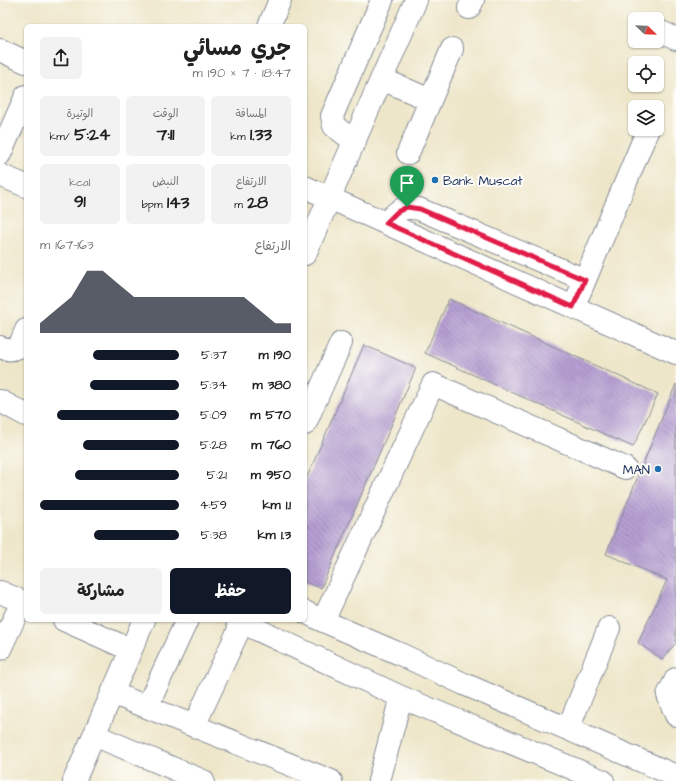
<!DOCTYPE html>
<html lang="ar">
<meta charset="utf-8">
<style>
:root{--surface:#fff;--page:#f2f2f2;--text:#222;--muted:#767676;--accent:#111827}
body{margin:0;font-family:"Architects Daughter","Playpen Sans Arabic",sans-serif;background:var(--page);color:var(--text);direction:rtl;height:100vh;display:flex;flex-direction:column;font-size:15px;white-space:nowrap}
*{box-sizing:border-box;margin:0}
p{font-size:13px;color:var(--muted)}
.icon{flex:none;width:22px;height:22px;fill:none;stroke:currentColor;stroke-width:2;stroke-linecap:round;stroke-linejoin:round}
.map{position:relative;flex:1;overflow:hidden;direction:ltr}
.side{position:absolute;left:24px;top:24px;width:283px;height:598px;display:flex;flex-direction:column;background:var(--surface);border-radius:6px;box-shadow:0 1px 3px #0004;direction:rtl}
.side>*{flex:none}
.needle{width:26px;rotate:113deg}
.buttons{position:absolute;left:628px;top:12px;display:grid;gap:8px}
.buttons a{display:grid;place-items:center;width:36px;height:36px;border-radius:6px;background:var(--surface);box-shadow:0 1px 3px #0004;font-size:20px}
.pin{position:absolute;display:grid;place-items:center;width:34px;height:34px;color:#fff;margin:-41px -17px;border-radius:50% 50% 50% 0;rotate:-45deg;box-shadow:0 0 4px #0007}
.pin .icon{rotate:45deg}
.round{display:grid;place-items:center;flex:none;width:42px;height:42px;border-radius:6px;background:var(--page)}
.overview{display:flex;align-items:center;justify-content:space-between;height:68px;padding:0 16px}
h1{font-size:22px;font-weight:700;line-height:30px}
.metrics{display:grid;grid-template-columns:repeat(3,1fr);gap:6px;height:68px;padding:4px 16px}
.metrics div{display:grid;align-content:center;border-radius:6px;background:var(--page);text-align:center}
.metrics b{font-size:17px;font-weight:700}
.metrics small{font-size:11px;font-weight:400}
.metrics p{font-size:11px}
.chart{height:112px;padding:8px 16px}
.chart p{display:flex;justify-content:space-between}
.chart svg{width:100%;height:72px;margin-top:4px;fill:var(--accent);opacity:.7}
.button{display:flex;gap:8px;margin-top:auto;padding:8px 16px}
.button a{flex:1;height:46px;border-radius:6px;background:var(--accent);color:#fff;font-size:16px;font-weight:700;line-height:46px;text-align:center}
.button a+a{background:var(--page);color:var(--text)}
ul{padding:0 16px;list-style:none;font-size:13px}
li{display:grid;grid-template-columns:64px 48px 1fr;align-items:center;height:30px}
li i{height:10px;border-radius:5px;background:var(--accent)}
.map>svg:first-child{display:block}
.building{fill:url(#building-back-hatch)}
.lines{fill:none;stroke-linecap:round;stroke-linejoin:round}
.minor-casing{stroke:#848a94;stroke-width:24}
.minor{stroke:#fff;stroke-width:22}
.route-casing{stroke:#fff;stroke-width:8}
.route{stroke:#e11d48;stroke-width:5}
.poi-dot{fill:#1f6fb2;stroke:#fdfcf7;stroke-width:1.5}
.labels{text-anchor:middle;stroke-width:4;stroke-linejoin:round;paint-order:stroke}
.poi-label{font-size:13px;fill:#1b2f5e;stroke:#fdfcf7;text-anchor:start}
</style>
<div class="map">
<svg width="676" height="781" viewBox="0 0 676 781">
<defs>
<pattern id="building-back-hatch" width="6" height="6" patternUnits="userSpaceOnUse"><rect width="6" height="6" fill="#b69fd2"/><path d="M-1 5l2 2M0 0l6 6M5-1l2 2" fill="none" stroke="#9382ae"/></pattern>
</defs>
<rect width="100%" height="100%" fill="#fdfcf7"/>
<filter id="ink" filterUnits="userSpaceOnUse"><feTurbulence type="fractalNoise" baseFrequency=".025" numOctaves="2"/><feDisplacementMap in="SourceGraphic" scale="8" xChannelSelector="R" yChannelSelector="G"/><feConvolveMatrix kernelMatrix="1 2 1 2 8 2 1 2 1" color-interpolation-filters="sRGB"/></filter>
<filter id="wash" filterUnits="userSpaceOnUse"><feTurbulence type="fractalNoise" baseFrequency=".012" numOctaves="4" result="noise"/><feDisplacementMap in="SourceGraphic" scale="16" xChannelSelector="R" yChannelSelector="G"/><feGaussianBlur stdDeviation="0.9" result="paint"/><feColorMatrix in="noise" values="0 0 0 0 0 0 0 0 0 0 0 0 0 0 0 0 0 1.4 0 .05"/><feComposite in="paint" operator="in"/></filter>
<g filter="url(#wash)">
<rect width="100%" height="100%" fill="#eee6c9"/>
<g id="blocks">
<path class="building" d="M449,299l209,95 -25,53 -208,-94z
M364,345l52,23 -95,220 -16,-6v-100z
M676,384v259l-14,16 -24,-16 29,-63 -61,-26z"/>
</g>
</g>
<g filter="url(#ink)">
<use href="#blocks" fill-opacity="0" stroke="#848a94" stroke-width="1"/>
<g class="lines">
<g class="minor-casing">
<path id="minor" d="M469,8l4,-8
M269,26l11,-26
M657,30l19,9
M0,50l26,12
M382,79l48,21
M355,142l-21,-16 -2,-10 50,-116
M408,153l44,-104
M0,154l26,-58
M0,175l26,11
M305,187l371,166
M386,223c12,-13 15,-17 33,-14l166,71
M305,254l111,-254
M579,294l69,-165
M0,347c6,3 13,3 19,0l7,-17
M0,401l26,14
M305,424l36,-81
M625,468l-192,-84 -110,237 77,33 64,30 212,92
M0,592l26,11
M305,612l18,9
M64,620l67,30
M237,620l164,77 202,84
M0,649l22,-47
M676,679l-8,16 8,20
M112,693l219,88
M147,707l40,-87
M194,726l48,-103
M568,729l41,-101
M94,735l109,46
M74,781l70,-161
M379,781l22,-84"/>
</g>
<use href="#minor" class="minor"/>
</g>
</g>
<g class="lines" filter="url(#ink)">
<g class="route-casing">
<path id="route" d="M407,207l13,2 165,71 -12,27 -187,-84 11,-11z"/>
</g>
<use href="#route" class="route"/>
</g>
<g class="poi-dot">
<circle cx="435" cy="180" r="4"/>
<circle cx="658" cy="469" r="4"/>
</g>
<g class="labels">
<g class="poi-label">
<text x="443" y="185">Bank Muscat</text>
<text x="650" y="474" text-anchor="end">MAN</text>
</g>
</g>
</svg>
<div class="buttons">
<a><svg class="needle" viewBox="-14 -14 28 28"><path d="M0-13l5 13h-10z" fill="#e53935"/><path d="M0 13l5-13h-10z" fill="#767676"/></svg></a>
<a><svg class="icon" aria-label="locate" viewBox="0 0 24 24"><circle cx="12" cy="12" r="6"/><path d="M12 2v4M12 18v4M2 12h4M18 12h4"/></svg></a>
<a><svg class="icon" aria-label="layers" viewBox="0 0 24 24"><path d="M12 4l9 5-9 5-9-5zM3 14l9 5 9-5"/></svg></a>
</div>
<div class="pin" style="left:407px;top:207px;background:#1e9e55"><svg class="icon" aria-label="arrive" viewBox="0 0 24 24"><path d="M6 21V4h12l-3 4 3 4H6"/></svg></div>
<section class="side">
<div class="overview"><div><h1>جري مسائي</h1><p>18:47 · 7 × 190 m</p></div><a class="round"><svg class="icon" aria-label="share" viewBox="0 0 24 24"><path d="M12 15V3M7 8l5-5 5 5M5 13v7h14v-7"/></svg></a></div>
<div class="metrics">
<div><p>المسافة</p><b>1.33<small> km</small></b></div>
<div><p>الوقت</p><b>7:11</b></div>
<div><p>الوتيرة</p><b>5:24<small> /km</small></b></div>
</div>
<div class="metrics">
<div><p>الارتفاع</p><b>28<small> m</small></b></div>
<div><p>النبض</p><b>143<small> bpm</small></b></div>
<div><p>kcal</p><b>91</b></div>
</div>
<div class="chart"><p><span>الارتفاع</span>163–167 m</p>
<svg viewBox="0 0 160 44" preserveAspectRatio="none"><path d="M0 44V38L10 30L20 22L30 6L40 6L50 14L60 22L70 22L80 22L90 22L100 22L110 22L120 22L130 22L140 30L150 38L160 38V44z"/></svg>
</div>
<ul>
<li><b>190 m</b>5:37<i style="width:62%"></i></li>
<li><b>380 m</b>5:34<i style="width:64%"></i></li>
<li><b>570 m</b>5:09<i style="width:88%"></i></li>
<li><b>760 m</b>5:28<i style="width:69%"></i></li>
<li><b>950 m</b>5:21<i style="width:75%"></i></li>
<li><b>1.1 km</b>4:59<i style="width:100%"></i></li>
<li><b>1.3 km</b>5:38<i style="width:61%"></i></li>
</ul>
<div class="button"><a>حفظ</a><a>مشاركة</a></div>
</section>
</div>
